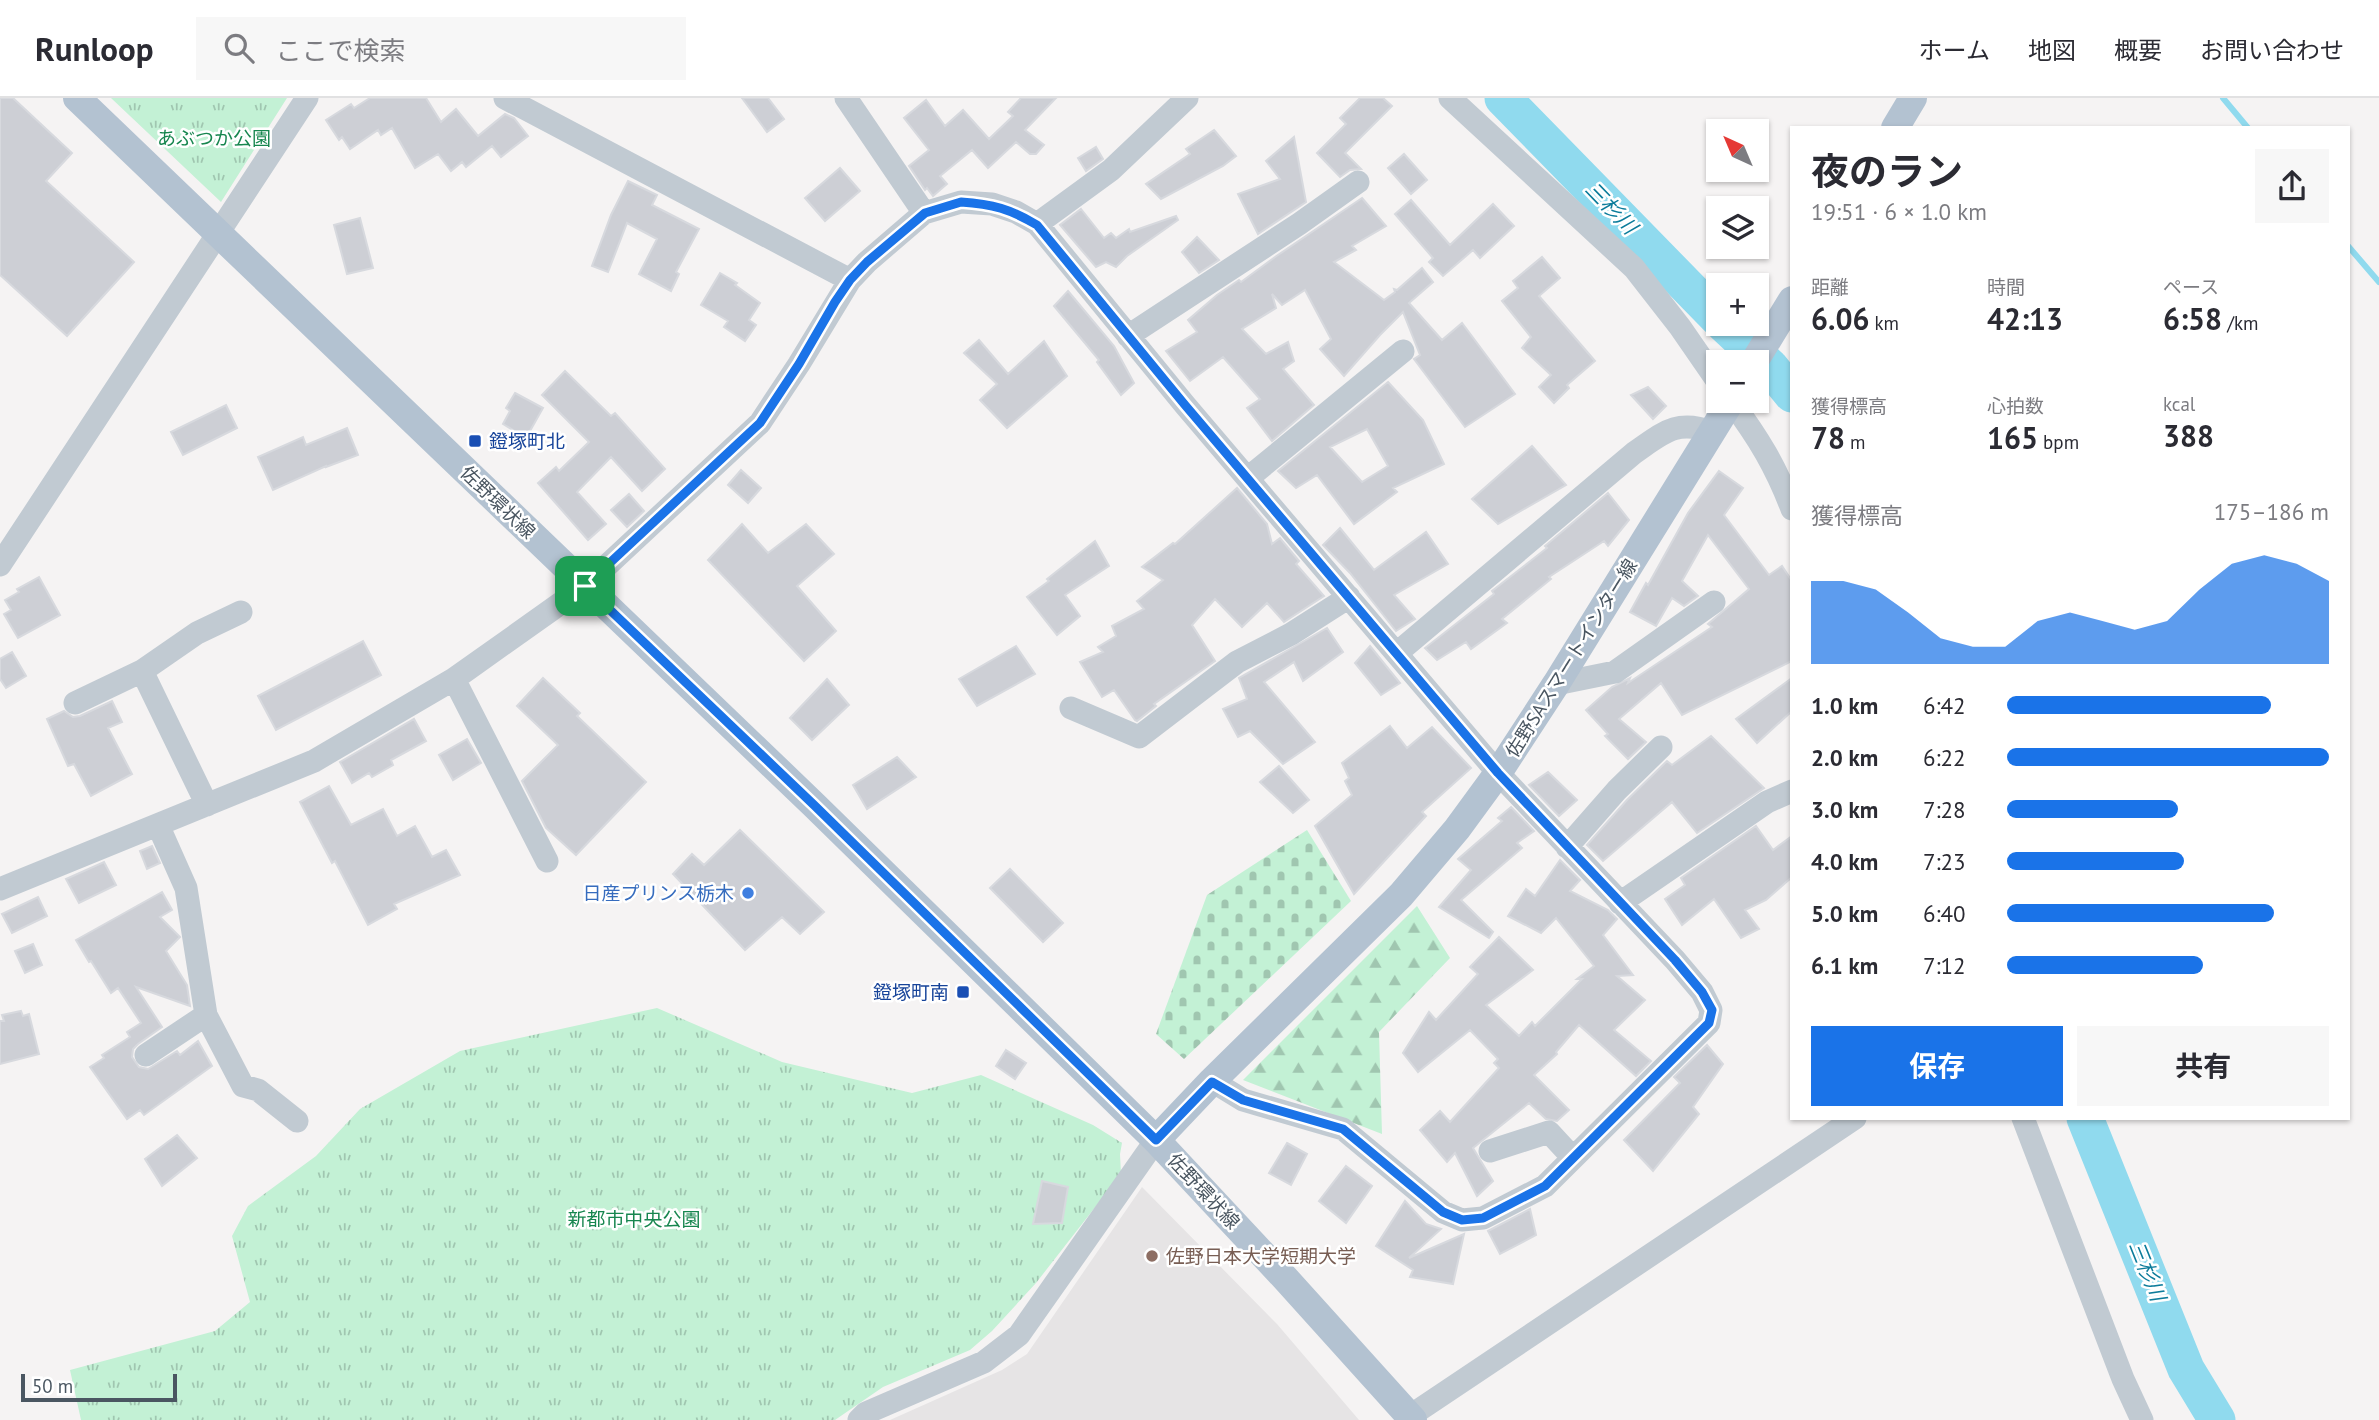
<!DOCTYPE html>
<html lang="ja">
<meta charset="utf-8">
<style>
:root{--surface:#fff;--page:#f7f7f7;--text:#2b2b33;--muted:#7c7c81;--line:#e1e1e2;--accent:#1a73e8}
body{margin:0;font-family:"PT Sans","Noto Sans JP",sans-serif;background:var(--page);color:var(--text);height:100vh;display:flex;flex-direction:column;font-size:26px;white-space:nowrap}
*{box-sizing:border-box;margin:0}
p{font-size:23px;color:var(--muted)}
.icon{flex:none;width:38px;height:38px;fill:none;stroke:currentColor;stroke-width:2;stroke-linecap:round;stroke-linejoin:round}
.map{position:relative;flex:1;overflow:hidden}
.side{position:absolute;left:1790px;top:28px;width:560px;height:994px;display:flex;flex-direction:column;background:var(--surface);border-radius:0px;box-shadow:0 2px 5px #0004}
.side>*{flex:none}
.needle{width:46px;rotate:316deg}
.fabs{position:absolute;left:1706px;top:21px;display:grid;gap:14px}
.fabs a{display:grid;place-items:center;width:63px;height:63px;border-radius:0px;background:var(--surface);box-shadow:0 2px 5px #0004;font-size:35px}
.scale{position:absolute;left:21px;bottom:18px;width:156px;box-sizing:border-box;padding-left:7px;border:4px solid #4a5661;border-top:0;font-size:19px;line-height:24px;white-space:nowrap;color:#4a5661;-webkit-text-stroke:5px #fff;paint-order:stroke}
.pin{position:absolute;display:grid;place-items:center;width:60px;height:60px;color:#fff;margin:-30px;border-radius:14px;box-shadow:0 4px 10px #0006}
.round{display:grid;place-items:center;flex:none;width:74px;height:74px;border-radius:0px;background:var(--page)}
.summary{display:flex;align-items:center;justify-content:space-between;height:119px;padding:0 21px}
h1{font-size:38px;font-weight:700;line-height:52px}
.metrics{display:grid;grid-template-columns:repeat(3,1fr);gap:10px;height:119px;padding:7px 21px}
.metrics div{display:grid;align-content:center}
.metrics b{font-size:30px;font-weight:700}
.metrics small{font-size:19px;font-weight:400}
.metrics p{font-size:19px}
.chart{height:196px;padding:14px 21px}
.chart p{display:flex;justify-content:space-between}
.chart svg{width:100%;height:126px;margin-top:7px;fill:var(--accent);opacity:.7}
.cta{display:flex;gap:14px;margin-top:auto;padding:14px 21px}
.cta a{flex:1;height:80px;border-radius:0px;background:var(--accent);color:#fff;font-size:28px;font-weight:700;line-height:80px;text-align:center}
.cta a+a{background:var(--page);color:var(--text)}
ul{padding:0 21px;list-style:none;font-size:23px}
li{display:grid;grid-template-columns:112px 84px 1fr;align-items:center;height:52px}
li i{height:18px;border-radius:9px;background:var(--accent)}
header{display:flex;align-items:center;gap:42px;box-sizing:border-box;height:98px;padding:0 35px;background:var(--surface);border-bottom:2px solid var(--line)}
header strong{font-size:33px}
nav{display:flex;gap:38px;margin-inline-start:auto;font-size:24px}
.search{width:490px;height:63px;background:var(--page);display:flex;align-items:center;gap:18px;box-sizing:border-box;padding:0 24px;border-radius:0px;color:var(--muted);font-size:26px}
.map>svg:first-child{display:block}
.education{fill:#e6e4e5}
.grass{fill:url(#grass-tufts)}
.forest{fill:url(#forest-firs)}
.cemetery{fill:url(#cemetery-stones)}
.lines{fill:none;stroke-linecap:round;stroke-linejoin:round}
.stream{stroke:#90daee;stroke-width:6}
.river{stroke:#90daee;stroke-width:37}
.building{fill:#cdcfd5;stroke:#d7d9de;stroke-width:2;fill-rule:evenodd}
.minor{stroke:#c1cad2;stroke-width:23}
.major{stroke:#b3c2d1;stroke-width:28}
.route-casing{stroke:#fff;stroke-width:14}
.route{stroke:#1a73e8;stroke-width:9}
.transit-dot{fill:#1a4fb4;stroke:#fff;stroke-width:2.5}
.shop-dot{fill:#3f7fe0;stroke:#fff;stroke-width:2.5}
.education-dot{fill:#8d6e63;stroke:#fff;stroke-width:2.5}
.labels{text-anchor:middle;stroke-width:5;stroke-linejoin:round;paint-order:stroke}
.park-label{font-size:19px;fill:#17864f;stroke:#fff}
.transit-label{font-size:19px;fill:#164399;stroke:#fff;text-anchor:start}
.street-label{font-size:19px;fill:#4a5661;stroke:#fff}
.shop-label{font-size:19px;fill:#366cbe;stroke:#fff;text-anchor:end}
.education-label{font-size:19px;fill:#785e54;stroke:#fff;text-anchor:start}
.water-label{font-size:21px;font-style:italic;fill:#0c7c9b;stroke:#fff}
</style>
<header>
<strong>Runloop</strong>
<div class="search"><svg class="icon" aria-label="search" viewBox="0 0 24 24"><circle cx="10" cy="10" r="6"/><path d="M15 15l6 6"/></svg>ここで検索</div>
<nav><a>ホーム</a><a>地図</a><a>概要</a><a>お問い合わせ</a></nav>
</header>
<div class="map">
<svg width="2379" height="1322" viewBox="0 0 2379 1322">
<defs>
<pattern id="grass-tufts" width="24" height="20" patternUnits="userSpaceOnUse" patternTransform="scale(1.75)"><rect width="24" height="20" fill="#c3f1d5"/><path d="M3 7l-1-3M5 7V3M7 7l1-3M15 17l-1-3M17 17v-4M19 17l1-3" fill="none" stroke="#a0c6b0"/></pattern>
<pattern id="forest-firs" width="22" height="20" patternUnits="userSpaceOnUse" patternTransform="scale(1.75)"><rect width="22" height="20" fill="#c3f1d5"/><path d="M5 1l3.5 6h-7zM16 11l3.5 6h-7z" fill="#a0c6b0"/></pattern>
<pattern id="cemetery-stones" width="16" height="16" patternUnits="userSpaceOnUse" patternTransform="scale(1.75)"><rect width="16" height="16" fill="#c3f1d5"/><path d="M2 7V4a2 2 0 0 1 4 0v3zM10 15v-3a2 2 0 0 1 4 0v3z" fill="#a0c6b0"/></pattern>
</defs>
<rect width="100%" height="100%" fill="#f5f3f3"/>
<path class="education" d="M1142,1089l135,137 82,96h-469l112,-50 25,-16z"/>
<path class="grass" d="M111,0h176l-66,104z
M657,910l125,54 130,31 69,-18 112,50 29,18 -2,11 1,20 -85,109 -44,48 -22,19 -87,37 -48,33h-754l-11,-50 145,-39 35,-29 -18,-66 16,-30 68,-50 44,-47 100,-58z"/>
<path class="forest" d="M1417,808l33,52 -71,74 3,102 -139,-54z"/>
<path class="cemetery" d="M1307,732l44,71 -167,158 -28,-25 51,-139z"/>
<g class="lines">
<path class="stream" d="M2223,0l25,30
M2348,148l31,36"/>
<path class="river" d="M1503,0l215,220
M1724,226l46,43 22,27
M2085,1020l101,251 31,51"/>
</g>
<path class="building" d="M0,0h13l59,55 -26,28 88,81 -67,74 -67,-61z
M370,0h56l15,24 15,-13 22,27 27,-22 9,4 14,18 -27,21 -9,-11 -26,21 -4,-5 -11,9 -13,-17 -23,14 -23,-40 -11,7 -3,-5 -28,19 -8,-12 -3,3 -13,-20 25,-16 3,4z
M742,0h26l16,21 -17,13z
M1021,0h35l-31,32 19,15 -8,9h-6l-14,-12 -28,26 -16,-18 -32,26 7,8 -14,12 -6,-8 -2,2 -16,-24 20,-16 -25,-32 22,-18 19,26 18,-16 26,29 24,-23 -5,-4z
M1360,0h23l9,8 -47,47 16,16 -11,1 -10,7 -23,-24 29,-29 -6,-6z
M1214,32l22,26 -13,10 -62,33 -15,-15 44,-30 -4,-5z
M1294,39l12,65 -48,32 -20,-40 42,-15 -14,-18z
M1096,49l7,12 -17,12 -8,-13z
M1404,56l23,26 -16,14 -23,-26z
M840,70l20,23 -35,30 -20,-23z
M628,83l29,14 -5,10 47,24 -23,43 3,2 -8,17 -32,-17 18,-35 -30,-16 -19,49 -16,-6 19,-51z
M1362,100l24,28 -34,20 4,4 -22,12 50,38 11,-8 -1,-3 3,1 25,-22 11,14 -24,21 33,37 20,-17 53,71 -50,33 -51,-68 6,-4 -17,-43 -23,23 -36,41 -24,-27 11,-10 -26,-49 -23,15 -10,-11 4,14 -34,21 24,25 22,-12 6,19 -11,8 31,36 -42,36 -25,-33 13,-9 -37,-42 -33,24 -24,-30 31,-19 -9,-12 29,-25 22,-15 2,2 34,-25z
M1411,102l39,45 43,-41 21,22 -34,32 -7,-8 -30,26 -14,-14 4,-4 -38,-44z
M1081,111l23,29 7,-5 5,5 13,-9 1,3 46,-16 2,4 -51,36 -11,11 -10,-5 -10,5 -36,-42z
M360,120l13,50 -26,6 -13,-49z
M1197,139l22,23 -20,13 -17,-21z
M1542,159l18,21 -21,18 56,65 -28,24 2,3 -15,15 -15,-16 12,-12 -29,-27 9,-11 -29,-36 16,-13 -5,-7z
M720,175l17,10 -2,2 25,18 -11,17 7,5 -11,16 -21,-14 4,-6 -27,-16z
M1068,193l46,55 20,37 -13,12 -24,-33 2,-2 -45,-54z
M979,242l29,34 36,-33 23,35 -60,52 -27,-28 17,-16 -33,-31z
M565,273l46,45 4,-3 50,56 -23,22 -31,-34 -34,35 29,32 -18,16 -50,-57 18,-16 3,4 30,-29 -47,-47z
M1388,284l35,38 21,44 -51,24 4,4 -43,32 -37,-49 -21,13 -18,-17zM1367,331l21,37 -26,16 -32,-35z
M1648,289l18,19 -13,13 -22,-24z
M515,295l28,15 -17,30 -23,-14 7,-13 -4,-3z
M226,307l11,23 -54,27 -12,-23z
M347,330l11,27 -32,12v-1l-53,24 -15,-33 45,-20 3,8z
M1532,348l34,39 -68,39 -26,-25z
M741,372l20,18 -13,15 -20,-18z
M1719,373l24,17 -19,27 45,60 13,-9 10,15v80l-110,54 -21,-32 -42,36 27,23 -18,17 -23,-23 3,-2 -22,-24 26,-23 18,-9 -2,5 84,-56 -4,-3 41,-35 -41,-54 -26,46 16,15 -14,10 -12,-8 -16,28 -26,-14 16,-29 2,2 40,-72z
M1237,390l30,36 5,20 8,-6 19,23 -3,3 28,32 -40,26 -17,-19 -25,24 -27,-28 -23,26 23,36 -61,43 2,2 -19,15 -2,-1 -21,-30 -12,7 -22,-35 23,-10 -5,-5 18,-11 -4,-10 32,-17 -7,-8 26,-21 -21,-13 31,-24 2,1z
M1608,395l21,27 -21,26 -4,-5 -55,36 2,2 -49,40 5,4 -36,26 -5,-7 -29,18 -12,-12 69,-54 -2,-3 55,-43 -2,-2z
M629,396l15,17 -17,16 -16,-17z
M742,426l26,29 38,-29 28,30 -37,32 39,45 -32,30 -96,-101z
M1340,430l34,42 52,-38 22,32 -54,31 21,24 -19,12 -46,-58 -27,-28z
M1095,443l14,25 -44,29 15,21 -23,19 -30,-38 22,-16 -2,-2z
M39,479l21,38 -42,23 -14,-24 7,-4 -6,-10 14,-8 -2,-3z
M1327,530l16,24 -40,29 -9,-19 -30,20 51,60 -32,22 -33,-33 -12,6 -15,-28 24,-10 -8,-21z
M363,543l18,34 -105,55 -18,-34z
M1016,548l19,28 -58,32 -18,-27z
M1370,548l30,37 -19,12 -26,-32z
M12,554l14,24 -20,12 -6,-9v-20z
M543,580l37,35 -3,3 69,66 -70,73 -30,-27 -24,-47 36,-36 -41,-39z
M1792,580v33l-35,32 -21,-24z
M827,581l22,26 -37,35 -22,-22z
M112,603l10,21 -14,6 24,46 -41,22 -17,-32 -6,2 -21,-47 17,-8 9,6 7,-1z
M414,621l12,22 -35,19 2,5 -21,12 -3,-4 -17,10 -12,-21z
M1390,628l17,22 25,-21 39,41 -49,44 4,4 -72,78 -39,-68 37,-31 -7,-14 4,-3 -7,-15z
M1711,638l53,52 -67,45 -25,-31 -69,59 -16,-16 40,-45 40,-39 5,4z
M467,641l14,24 -28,17 -14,-25z
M897,659l19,20 -49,32 -14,-24z
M1279,668l30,34 -16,13 -33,-31z
M1548,674l29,28 -18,16 -30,-31z
M329,688l22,39 32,-16 14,27 18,-10 17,31 14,-7 14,25 -66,29 3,5 -29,16 -33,-64 -3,2 -32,-61z
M1511,709l23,24 -17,12 5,5 -61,52 32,32 -4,6 -50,-31 32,-37 -13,-11 44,-38 -4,-3z
M1756,728l17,24 19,-14v41l-26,23 -21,10 14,19 -18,9 -27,-39 -32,26 -17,-26 20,-14 -4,-7z
M740,732l84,82 -24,22 -18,-17 -37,33 -72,-76 19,-20 12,11z
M152,748l8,17 -13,6 -7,-18z
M1560,762l20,20 -10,11 38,19 9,9 -14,16 30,40 -16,1 28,24 -31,30 37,31 -15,15 -57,-51 -23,27 1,2 -23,21 35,35 -12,11 -11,-2 -17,-16 -56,45 20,33 -16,15 -22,-43 -8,9 -27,-32 20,-19 10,11 49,-54 -5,-5 4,-4 -28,-29 -52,42 -15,-19 26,-41 7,8 42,-46 -8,-7 29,-30 34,33 -47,35 33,31 13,-14 3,4 47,-47h-5l17,-13 -38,-48 -15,15 -33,-17 18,-27 9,7z
M104,764l12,23 -37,18 -13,-24z
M1010,771l53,54 -20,19 -53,-54z
M162,794l10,18 -12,7 20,20 -14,14 21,34 3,21 -54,-19 26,40 -24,17 -5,5 -1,8 7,10 9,2 29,-18 3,4 18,-14 14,25 -68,49 -4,-5 -13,9 -37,-52 14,-9 -2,-3 28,-18 -3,-5 14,-9 -23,-35 -7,5 -20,-32 -2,1 -13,-22z
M38,799l9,19 -35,17 -10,-19z
M33,846l9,21 -17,8 -10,-22z
M21,913l2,5 6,-2 10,40 -39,10v-43h4l-2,-6z
M1707,947l16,19 -30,43 6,7 -46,57 -29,-31 56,-57 -6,-6z
M1006,952l20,13 -11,16 -19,-13z
M177,1037l20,23 -35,28 -17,-27z
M1287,1045l20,11 -16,31 -22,-12z
M1346,1068l26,20 -26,37 -27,-22z
M1042,1083l26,6 -6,36 -29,1z
M1405,1103l21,23 15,5 -32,29 55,-24 -11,50 -43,-7 3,-7 -37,-24z
M1530,1111l6,26 -36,19 -12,-23z"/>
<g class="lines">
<path class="minor" d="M505,0l345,182
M846,0l78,115
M1450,0l184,170 46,59 38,55
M1037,126l74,-54 76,-72
M1128,238l171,-112 59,-42
M1731,303c28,38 44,64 61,108
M1248,380l155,-127
M0,467l307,-467
M1397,555l237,-200c29,-20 42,-34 78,-21
M142,573l65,134
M454,581l93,182
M1556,586l59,-12 99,-70
M75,605l67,-32 55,-38 44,-21
M1071,610l68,29 98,-75 54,-28 58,-37
M158,727l28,63 20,127 37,71 15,4 39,31
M1567,749l50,-57 44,-43
M0,791l314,-128 140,-82 131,-93 175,-163 39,-59 51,-84 17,-18 57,-49 37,-11 31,2 24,8 21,12 148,181 313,368 177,187 27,32 9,18 -2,13 -164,163 -62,32 -21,2 -19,-8 -100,-83 -100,-29 -31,-19
M1620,805l147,-101 25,-11
M146,957l60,-40
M2023,1020l100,261 19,41
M1490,1053l59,-19 24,26
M1410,1318l445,-298
M859,1322l7,-7 118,-51 35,-27 137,-195"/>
<path class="major" d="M77,0l737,707 342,335 128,137 129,143
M1895,30l18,-30
M1754,264l38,-62
M1156,1042l56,-59 189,-186 56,-66 41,-56 58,-89 175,-283"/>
</g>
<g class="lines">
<g class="route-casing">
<path id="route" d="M961,104c32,2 49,7 76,23l148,180 313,368 177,187 27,32 10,18 -3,13 -164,163 -62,32 -21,2 -19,-8 -100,-83 -100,-29 -31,-18 -56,58 -342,-335 -229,-219 175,-163 39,-59 36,-62 15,-22 17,-18 58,-49z"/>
</g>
<use href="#route" class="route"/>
</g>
<g class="transit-dot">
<rect x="468" y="336" width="14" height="14" rx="3.5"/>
<rect x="956" y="887" width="14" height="14" rx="3.5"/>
</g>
<circle class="shop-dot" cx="748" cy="795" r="7"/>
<circle class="education-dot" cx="1152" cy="1158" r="7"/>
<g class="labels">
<g class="park-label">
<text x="214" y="47">あぶつか公園</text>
<text x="634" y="1128">新都市中央公園</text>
</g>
<g class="transit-label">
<text x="489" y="350">鐙塚町北</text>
<text x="949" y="901" text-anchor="end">鐙塚町南</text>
</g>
<g class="street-label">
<text transform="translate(498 404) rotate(44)" y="7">佐野環状線</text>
<text transform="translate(1571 560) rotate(-58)" y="7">佐野SAスマートインター線</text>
<text transform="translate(1204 1093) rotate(47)" y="7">佐野環状線</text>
</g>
<g class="shop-label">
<text x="734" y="802">日産プリンス栃木</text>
</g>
<g class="education-label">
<text x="1166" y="1165">佐野日本大学短期大学</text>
</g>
<g class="water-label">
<text transform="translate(1611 110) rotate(46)" y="7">三杉川</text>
<text transform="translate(2147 1173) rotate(68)" y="7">三杉川</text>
</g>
</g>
</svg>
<div class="fabs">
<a><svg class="needle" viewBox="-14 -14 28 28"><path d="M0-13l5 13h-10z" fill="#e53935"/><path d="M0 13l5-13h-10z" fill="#7c7c81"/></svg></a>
<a><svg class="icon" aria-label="layers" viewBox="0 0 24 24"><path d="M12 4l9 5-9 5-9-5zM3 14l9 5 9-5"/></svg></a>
<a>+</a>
<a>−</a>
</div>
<div class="scale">50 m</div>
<div class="pin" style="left:585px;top:488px;background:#1e9e55"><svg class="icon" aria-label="arrive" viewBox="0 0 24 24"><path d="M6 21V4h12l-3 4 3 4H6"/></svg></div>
<section class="side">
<div class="summary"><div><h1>夜のラン</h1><p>19:51 · 6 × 1.0 km</p></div><a class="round"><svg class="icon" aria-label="share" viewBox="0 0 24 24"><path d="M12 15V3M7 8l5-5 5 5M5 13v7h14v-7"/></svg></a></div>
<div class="metrics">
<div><p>距離</p><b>6.06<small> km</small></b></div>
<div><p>時間</p><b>42:13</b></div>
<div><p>ペース</p><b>6:58<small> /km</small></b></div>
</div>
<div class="metrics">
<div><p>獲得標高</p><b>78<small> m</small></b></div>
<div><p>心拍数</p><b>165<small> bpm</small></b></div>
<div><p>kcal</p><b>388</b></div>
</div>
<div class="chart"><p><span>獲得標高</span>175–186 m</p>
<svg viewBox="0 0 160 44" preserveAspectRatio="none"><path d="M0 44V15L10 15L20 18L30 26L40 35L50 38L60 38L70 29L80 26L90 29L100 32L110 29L120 18L130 9L140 6L150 9L160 15V44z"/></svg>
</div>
<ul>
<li><b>1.0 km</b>6:42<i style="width:82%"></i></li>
<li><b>2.0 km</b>6:22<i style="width:100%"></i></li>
<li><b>3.0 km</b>7:28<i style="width:53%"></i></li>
<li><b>4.0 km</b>7:23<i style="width:55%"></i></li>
<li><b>5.0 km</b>6:40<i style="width:83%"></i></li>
<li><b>6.1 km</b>7:12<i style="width:61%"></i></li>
</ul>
<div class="cta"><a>保存</a><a>共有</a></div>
</section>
</div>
